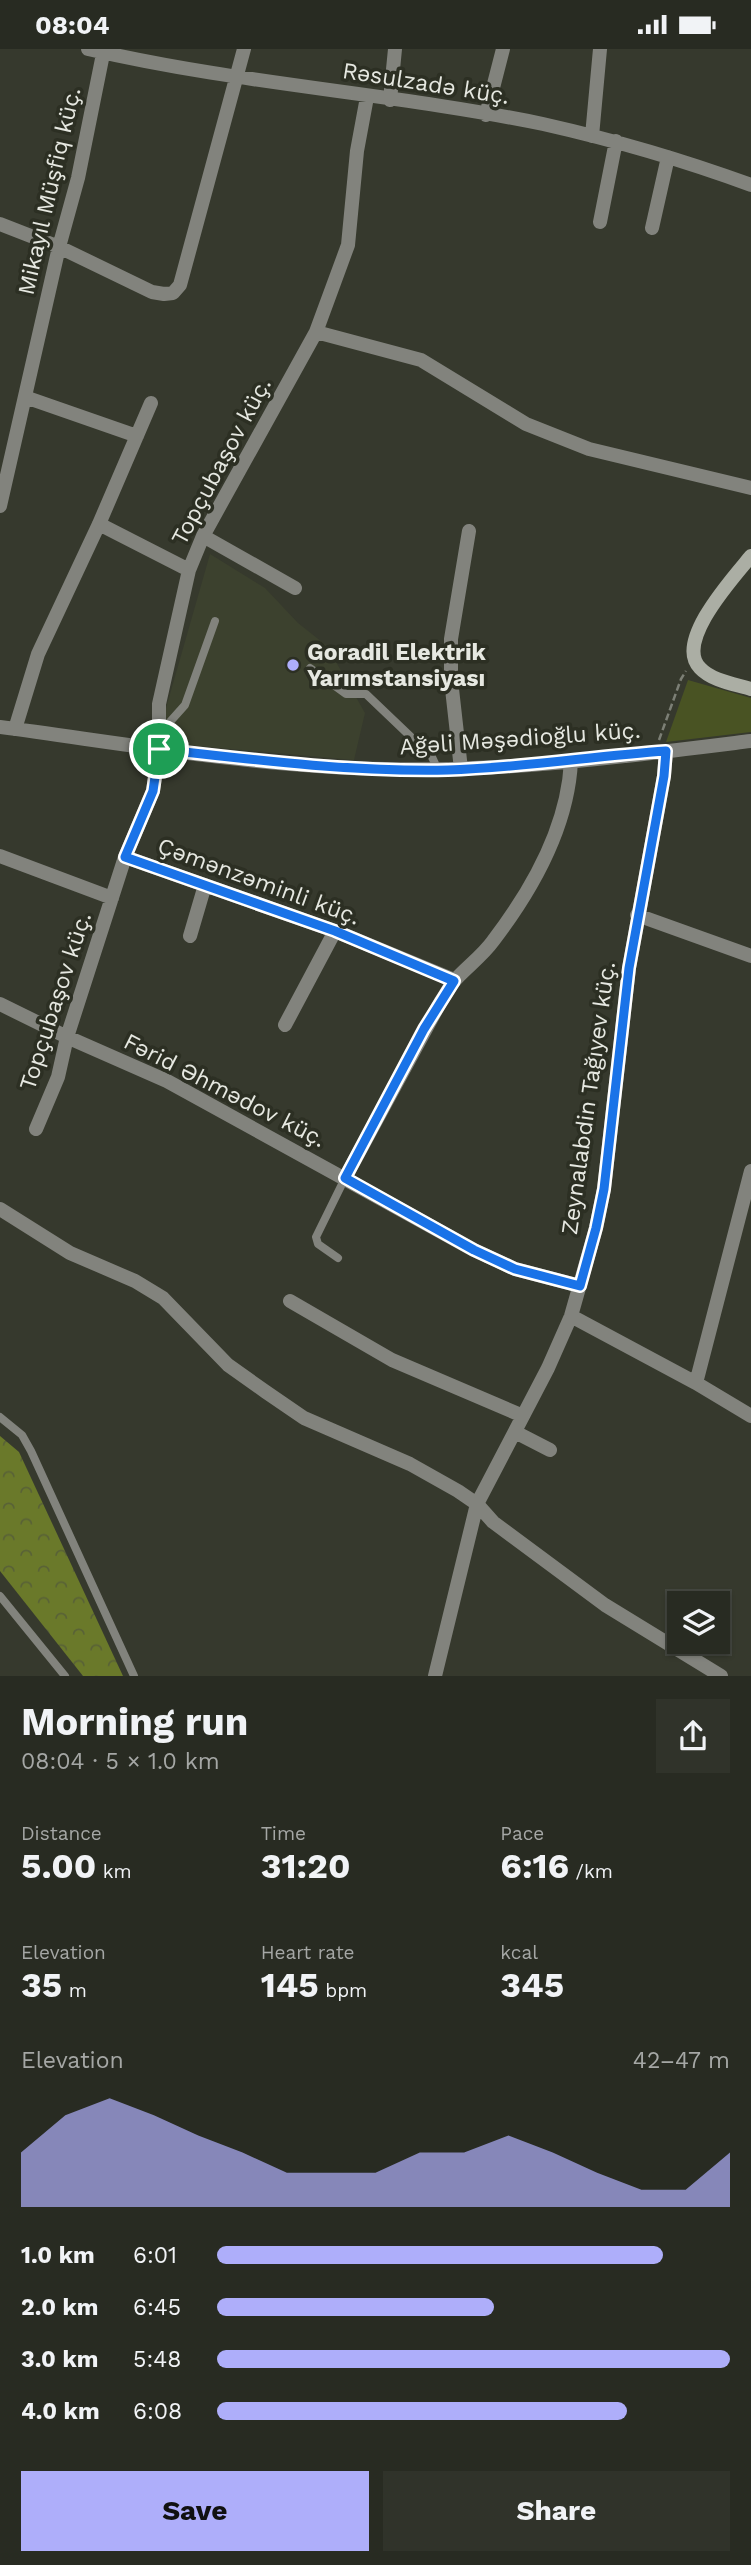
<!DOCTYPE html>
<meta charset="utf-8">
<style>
:root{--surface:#282b22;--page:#30332a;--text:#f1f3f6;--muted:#a5a7a5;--line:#444740;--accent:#aeaefa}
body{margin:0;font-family:"Work Sans",sans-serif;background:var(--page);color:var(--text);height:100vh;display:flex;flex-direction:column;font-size:26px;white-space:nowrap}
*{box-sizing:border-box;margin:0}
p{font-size:23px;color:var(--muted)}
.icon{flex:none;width:38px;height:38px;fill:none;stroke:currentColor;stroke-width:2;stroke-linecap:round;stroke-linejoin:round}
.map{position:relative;height:1627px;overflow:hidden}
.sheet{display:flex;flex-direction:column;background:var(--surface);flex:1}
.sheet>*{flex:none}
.controls{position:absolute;left:667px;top:1542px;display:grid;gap:14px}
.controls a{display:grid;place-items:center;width:63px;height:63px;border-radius:0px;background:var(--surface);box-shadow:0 2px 5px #0004,0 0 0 2px var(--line);font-size:35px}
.pin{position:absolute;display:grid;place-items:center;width:60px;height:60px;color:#fff;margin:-30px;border:4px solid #fff;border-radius:50%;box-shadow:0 2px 7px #0007}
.round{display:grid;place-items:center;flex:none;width:74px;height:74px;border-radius:0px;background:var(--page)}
.headline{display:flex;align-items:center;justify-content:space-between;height:119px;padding:0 21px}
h1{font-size:38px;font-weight:700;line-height:52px}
.figures{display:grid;grid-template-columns:repeat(3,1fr);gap:10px;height:119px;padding:7px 21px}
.figures div{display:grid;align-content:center}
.figures b{font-size:35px;font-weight:700}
.figures small{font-size:19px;font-weight:400}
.figures p{font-size:19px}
.chart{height:196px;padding:14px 21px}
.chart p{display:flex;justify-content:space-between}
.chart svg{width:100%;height:126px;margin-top:7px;fill:var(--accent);opacity:.7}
.cta{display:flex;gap:14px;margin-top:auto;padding:14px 21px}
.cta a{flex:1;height:80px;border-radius:0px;background:var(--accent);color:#111;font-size:28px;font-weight:700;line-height:80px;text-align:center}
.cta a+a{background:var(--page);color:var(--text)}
ul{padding:0 21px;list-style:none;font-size:23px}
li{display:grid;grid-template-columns:112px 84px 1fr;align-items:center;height:52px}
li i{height:18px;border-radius:9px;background:var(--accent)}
.status{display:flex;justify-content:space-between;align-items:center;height:49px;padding:0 35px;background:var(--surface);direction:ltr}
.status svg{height:19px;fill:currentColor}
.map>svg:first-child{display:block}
.built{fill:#3c412e}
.grass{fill:#495323}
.forest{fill:url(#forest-crowns)}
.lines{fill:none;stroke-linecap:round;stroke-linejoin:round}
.path{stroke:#7c7f75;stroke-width:2.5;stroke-dasharray:7 3.5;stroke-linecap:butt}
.lane{stroke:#82837d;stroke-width:8}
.street{stroke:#82837d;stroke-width:14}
.secondary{stroke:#abaea4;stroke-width:14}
.route-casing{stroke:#fff;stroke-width:14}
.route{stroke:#1a73e8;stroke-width:9}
.poi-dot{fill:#aeaefa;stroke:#2c2f23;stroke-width:2.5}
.labels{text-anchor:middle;stroke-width:7;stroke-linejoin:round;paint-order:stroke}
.street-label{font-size:23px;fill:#e6e8e1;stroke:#2c2f23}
.poi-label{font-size:23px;font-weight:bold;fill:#e6e8e1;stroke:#2c2f23;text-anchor:start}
</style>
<div class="status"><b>08:04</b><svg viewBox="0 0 49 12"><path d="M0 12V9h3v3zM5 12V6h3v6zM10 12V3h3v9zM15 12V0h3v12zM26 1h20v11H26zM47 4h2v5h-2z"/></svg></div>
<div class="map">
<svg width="751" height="1627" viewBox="0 0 751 1627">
<defs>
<pattern id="forest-crowns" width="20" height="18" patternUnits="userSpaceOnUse" patternTransform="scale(1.75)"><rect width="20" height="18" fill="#6a792a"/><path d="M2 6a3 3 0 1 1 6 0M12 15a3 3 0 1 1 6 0" fill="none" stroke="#596236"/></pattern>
</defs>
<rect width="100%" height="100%" fill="#36392d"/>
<path class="built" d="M210,505l55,34 33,35 29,23 38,67 -11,47 -179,-16 -11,-29z"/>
<path class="grass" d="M688,631l63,18v34l-85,10z"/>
<path class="forest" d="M0,1387l19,16 104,224h-40l-83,-105z"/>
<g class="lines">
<path class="path" d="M659,691l22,-61 5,-8"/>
<path class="lane" d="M310,619l36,26h20l66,63 6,13
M158,676l10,-1 17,-19 30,-84
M338,1209l-20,-14 -2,-7 29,-59
M0,1368l22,18 9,16 103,225
M0,1547l65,80"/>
<path class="street" d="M88,0c150,35 304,44 455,75 71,16 140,36 208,61
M390,51l5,-51
M486,66l17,-66
M592,87l8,-87
M600,173l16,-81
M0,175l59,23 93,45 12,2 9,-1 7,-8 64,-236
M652,179l16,-71
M316,283l105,28 105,64 63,25 162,39
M25,348l112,39
M0,457l59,-259 19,-69 26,-129
M99,475l90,46
M203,487l92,52
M0,678c128,17 257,40 386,42 122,3 244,-13 365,-28
M15,680l23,-75 61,-130 52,-121
M461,720l-10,-89v-41l18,-108
M0,807l112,42
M125,808l210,74 119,49
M637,866l114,41
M190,887l15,-51
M0,955l67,33 100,44 307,169 41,19 65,17
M285,976l50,-94
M36,1080l22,-52 9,-40 58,-180 28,-66 6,-42v-45l30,-134 14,-34 113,-204 32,-87 9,-94 10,-54
M345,1129l96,-177c5,-7 9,-16 15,-22 12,-13 27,-24 37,-38 39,-51 75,-115 78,-180
M0,1160l70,44 65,28 28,17 65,67 38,27 38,26 106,46 48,27 19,13 16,18 112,83 116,71
M290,1252l102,59 131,56
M571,1267l125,67 55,33
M696,1334l55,-212
M515,1383l35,18
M435,1627l42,-172 71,-136 23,-52 25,-88 8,-39 25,-221 35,-192 2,-25"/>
<path class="secondary" d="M751,507c-18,22 -77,86 -51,112 12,13 35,16 51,21"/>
</g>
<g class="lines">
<g class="route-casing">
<path id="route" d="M159,700c96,11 192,23 289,21 73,-2 145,-14 218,-19l-2,25 -35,192 -25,221 -8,39 -16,58 -65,-17 -41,-19 -129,-72 79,-149 30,-48 -119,-50 -210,-74 28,-66z"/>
</g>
<use href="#route" class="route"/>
</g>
<circle class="poi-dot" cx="293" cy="616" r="7"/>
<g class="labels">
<g class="street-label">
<text transform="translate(426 34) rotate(9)" y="8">Rəsulzadə küç.</text>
<text transform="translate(49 142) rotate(-77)" y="8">Mikayıl Müşfiq küç.</text>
<text transform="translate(221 412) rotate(-62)" y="8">Topçubaşov küç.</text>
<text transform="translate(520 689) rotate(-4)" y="8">Ağəli Məşədioğlu küç.</text>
<text transform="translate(259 832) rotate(20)" y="8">Çəmənzəminli küç.</text>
<text transform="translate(55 952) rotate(-72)" y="8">Topçubaşov küç.</text>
<text transform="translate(225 1041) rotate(27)" y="8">Fərid Əhmədov küç.</text>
<text transform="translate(588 1049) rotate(-82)" y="8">Zeynalabdin Tağıyev küç.</text>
</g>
<g class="poi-label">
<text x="307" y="611">Goradil Elektrik<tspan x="307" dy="26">Yarımstansiyası</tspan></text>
</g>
</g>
</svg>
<div class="controls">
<a><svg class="icon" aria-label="layers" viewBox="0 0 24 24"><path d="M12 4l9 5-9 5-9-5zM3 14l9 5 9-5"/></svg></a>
</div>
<div class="pin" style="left:159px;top:700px;background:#1e9e55"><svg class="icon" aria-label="arrive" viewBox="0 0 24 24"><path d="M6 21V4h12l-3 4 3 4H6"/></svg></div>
</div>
<section class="sheet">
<div class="headline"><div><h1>Morning run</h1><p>08:04 · 5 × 1.0 km</p></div><a class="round"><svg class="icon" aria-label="share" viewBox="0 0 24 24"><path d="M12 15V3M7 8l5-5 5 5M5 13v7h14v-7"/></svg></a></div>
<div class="figures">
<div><p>Distance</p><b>5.00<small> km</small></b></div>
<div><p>Time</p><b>31:20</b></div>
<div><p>Pace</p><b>6:16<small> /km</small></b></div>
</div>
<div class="figures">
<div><p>Elevation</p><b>35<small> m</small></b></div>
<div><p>Heart rate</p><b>145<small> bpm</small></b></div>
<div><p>kcal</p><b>345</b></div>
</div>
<div class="chart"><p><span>Elevation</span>42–47 m</p>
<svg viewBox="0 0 160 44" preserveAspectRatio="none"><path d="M0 44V25L10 12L20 6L30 12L40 19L50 25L60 32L70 32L80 32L90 25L100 25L110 19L120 25L130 32L140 38L150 38L160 25V44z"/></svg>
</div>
<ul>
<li><b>1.0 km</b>6:01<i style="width:87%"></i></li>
<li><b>2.0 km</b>6:45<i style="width:54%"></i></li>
<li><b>3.0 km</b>5:48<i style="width:100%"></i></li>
<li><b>4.0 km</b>6:08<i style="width:80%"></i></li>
</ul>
<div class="cta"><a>Save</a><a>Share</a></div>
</section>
